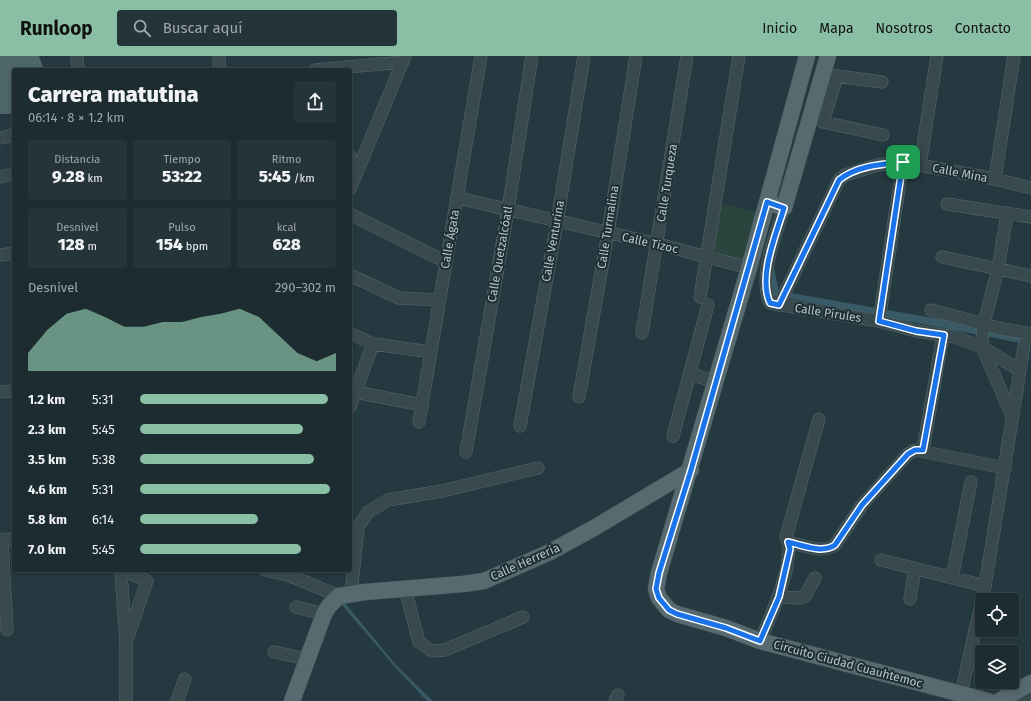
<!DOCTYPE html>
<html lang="es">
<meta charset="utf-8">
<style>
:root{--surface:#1c2c30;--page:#253438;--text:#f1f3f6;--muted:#a0a7ab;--line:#3a484c;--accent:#8abfa5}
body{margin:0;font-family:"Fira Sans",sans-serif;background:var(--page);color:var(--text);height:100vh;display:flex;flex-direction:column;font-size:15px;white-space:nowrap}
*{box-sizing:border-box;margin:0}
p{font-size:13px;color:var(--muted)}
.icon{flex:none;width:22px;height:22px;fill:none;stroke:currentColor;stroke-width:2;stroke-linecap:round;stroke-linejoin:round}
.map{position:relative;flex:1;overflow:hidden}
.sheet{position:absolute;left:12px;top:12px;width:340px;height:504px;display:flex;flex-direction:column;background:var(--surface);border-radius:4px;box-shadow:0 2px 6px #0003,0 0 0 1px var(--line)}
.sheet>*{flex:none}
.fabs{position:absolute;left:975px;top:537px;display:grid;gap:8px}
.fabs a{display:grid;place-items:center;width:44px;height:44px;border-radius:4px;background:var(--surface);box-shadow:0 2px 6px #0003,0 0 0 1px var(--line);font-size:20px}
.pin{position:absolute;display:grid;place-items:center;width:34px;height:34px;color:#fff;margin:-17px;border-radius:8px;box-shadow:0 2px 6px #0006}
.round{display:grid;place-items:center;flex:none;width:42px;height:42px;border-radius:4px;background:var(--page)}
.summary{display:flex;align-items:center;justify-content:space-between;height:68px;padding:0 16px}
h1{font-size:22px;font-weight:800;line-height:30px}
.stats{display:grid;grid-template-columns:repeat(3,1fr);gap:6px;height:68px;padding:4px 16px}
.stats div{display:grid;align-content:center;border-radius:4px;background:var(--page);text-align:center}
.stats b{font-size:17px;font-weight:800}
.stats small{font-size:11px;font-weight:400}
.stats p{font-size:11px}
.chart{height:112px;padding:8px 16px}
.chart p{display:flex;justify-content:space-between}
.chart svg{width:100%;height:72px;margin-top:4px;fill:var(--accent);opacity:.7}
ul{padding:0 16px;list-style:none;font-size:13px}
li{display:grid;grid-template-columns:64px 48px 1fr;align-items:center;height:30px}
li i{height:10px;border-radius:5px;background:var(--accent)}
header{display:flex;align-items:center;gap:24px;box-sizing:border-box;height:56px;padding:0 20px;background:var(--accent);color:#111}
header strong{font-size:19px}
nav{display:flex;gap:22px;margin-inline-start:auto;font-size:14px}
.search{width:280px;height:36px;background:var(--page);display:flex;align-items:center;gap:10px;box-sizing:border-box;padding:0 14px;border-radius:4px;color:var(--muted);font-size:15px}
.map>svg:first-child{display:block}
.green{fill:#2a453d}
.water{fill:#375a65}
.building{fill:#4e656a}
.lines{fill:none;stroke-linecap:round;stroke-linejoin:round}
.minor-casing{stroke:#57686d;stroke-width:13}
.major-casing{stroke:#46565c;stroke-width:17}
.minor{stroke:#394a4f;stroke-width:12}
.major{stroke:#576a6f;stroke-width:16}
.route-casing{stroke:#fff;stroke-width:8}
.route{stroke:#1a73e8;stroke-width:5}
.labels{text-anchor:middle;stroke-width:4;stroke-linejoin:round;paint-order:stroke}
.street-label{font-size:12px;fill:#b6c5ca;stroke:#1e2f35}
</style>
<header>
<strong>Runloop</strong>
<div class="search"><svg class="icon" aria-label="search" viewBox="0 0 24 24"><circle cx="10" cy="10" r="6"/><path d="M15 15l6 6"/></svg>Buscar aquí</div>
<nav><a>Inicio</a><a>Mapa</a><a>Nosotros</a><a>Contacto</a></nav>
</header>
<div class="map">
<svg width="1031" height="645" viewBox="0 0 1031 645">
<rect width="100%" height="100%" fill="#253a40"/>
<path class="green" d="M715,147l48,10 -15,53 -41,-10z"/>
<path class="water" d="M772,203l7,32 177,31 75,16v7l-260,-50z
M342,546l3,1 51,62 37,36h-6l-32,-34 -53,-62z"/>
<path class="building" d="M0,0h39l5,14h-30v43l-5,1h-9z"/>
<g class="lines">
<g class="minor-casing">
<path id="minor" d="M77,0l1,14
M219,0l1,14
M315,14l88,-8
M830,19l52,7
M837,20l-14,46 60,13
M0,82l14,-3
M350,100l6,19
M920,109l17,-109
M0,121l14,-3
M995,123l19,-123
M350,133l55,-133
M458,142l200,46 91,24
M947,148l84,13
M784,152c-8,27 -26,68 -14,95l109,18 37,10 39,6 27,10 37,23
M350,158l96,48
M1007,158l-9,55 -15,58 -1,20 30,69
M0,199l14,-2
M942,201l89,19
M350,219l49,23 40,2
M700,241l39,-241
M779,249l60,-125 6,-5 32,-10 26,-3 92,17 36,9
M931,254l67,18 33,6
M879,265l24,-159
M350,277l23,11 58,8
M642,277l45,-277
M691,318l25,8
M350,335l72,14
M0,336l14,-1
M579,341l29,-164 28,-177
M350,351l23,-63
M419,366l62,-366
M520,370l37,-204 27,-166
M673,380l35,-131
M923,394l20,-115
M466,396l42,-242 24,-154
M2,483l5,91
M0,484l14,-1
M788,486c14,3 34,12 47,3l27,-40 46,-51 7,-4 90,18
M881,504l104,26
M265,514l23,5 51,21
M952,522l19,-96
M405,533l14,53 13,9 13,-1 78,-33
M351,538l7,-67 10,-15 20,-12 54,-9 96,-23
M779,541l20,1 6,-2 10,-18
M910,543l5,-31
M296,551l28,7
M760,585c10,-23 37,-81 26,-104l33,-118
M274,596l33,7
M961,638l24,-108 39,-240 7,-13
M126,645v-58l-5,-70 2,-3 24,11 -21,62
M177,645l8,-22
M615,645l3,-6
M1015,645l16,-8"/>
</g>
<g class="major-casing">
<path id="major" d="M807,0l-58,212 -90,305 -3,16 3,9 10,12 8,4 49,14 34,13 228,60
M767,146l17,6 44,-152
M292,645l32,-87 5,-8 10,-10 26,-4 98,-8 21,-3 66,-29 44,-24 97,-58
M999,645l32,-18"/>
</g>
<use href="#minor" class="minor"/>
<use href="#major" class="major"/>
</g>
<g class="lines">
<g class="route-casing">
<path id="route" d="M903,106l-24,159 37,10 28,4 -21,115h-8l-7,4 -46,51 -27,40c-13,9 -33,0 -47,-3l2,7 -11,48 -19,44 -34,-13 -49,-14 -8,-4 -10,-12 -3,-9 3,-16 32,-103 76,-268 17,6c-8,27 -26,68 -14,95l9,2 60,-125c17,-14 43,-16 64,-18z"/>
</g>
<use href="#route" class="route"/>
</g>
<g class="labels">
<g class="street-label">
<text transform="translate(960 117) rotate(11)" y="4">Calle Mina</text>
<text transform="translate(667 127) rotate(-81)" y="4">Calle Turqueza</text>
<text transform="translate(608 171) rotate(-81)" y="4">Calle Turmalina</text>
<text transform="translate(450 183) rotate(-80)" y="4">Calle Ágata</text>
<text transform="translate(553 185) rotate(-80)" y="4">Calle Venturina</text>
<text transform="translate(650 187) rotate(13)" y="4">Calle Tizoc</text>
<text transform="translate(500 198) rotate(-80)" y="4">Calle Quetzalcóatl</text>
<text transform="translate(828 257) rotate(9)" y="4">Calle Pirules</text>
<text transform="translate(525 506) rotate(-24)" y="4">Calle Herrería</text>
<text transform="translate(848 608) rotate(15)" y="4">Circuito Ciudad Cuauhtemoc</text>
</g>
</g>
</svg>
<div class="fabs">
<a><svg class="icon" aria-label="locate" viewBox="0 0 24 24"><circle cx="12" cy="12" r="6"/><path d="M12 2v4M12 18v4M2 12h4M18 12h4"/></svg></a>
<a><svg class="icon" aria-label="layers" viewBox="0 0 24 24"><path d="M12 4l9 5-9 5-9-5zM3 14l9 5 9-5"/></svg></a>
</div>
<div class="pin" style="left:903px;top:106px;background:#1e9e55"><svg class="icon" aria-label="arrive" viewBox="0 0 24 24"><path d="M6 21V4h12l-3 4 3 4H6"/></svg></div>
<section class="sheet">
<div class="summary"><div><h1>Carrera matutina</h1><p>06:14 · 8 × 1.2 km</p></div><a class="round"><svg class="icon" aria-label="share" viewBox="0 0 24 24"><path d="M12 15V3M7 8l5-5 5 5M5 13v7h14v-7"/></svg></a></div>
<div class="stats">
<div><p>Distancia</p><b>9.28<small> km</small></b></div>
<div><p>Tiempo</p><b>53:22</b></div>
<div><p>Ritmo</p><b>5:45<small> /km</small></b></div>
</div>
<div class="stats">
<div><p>Desnivel</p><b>128<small> m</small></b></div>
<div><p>Pulso</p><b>154<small> bpm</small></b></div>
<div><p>kcal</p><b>628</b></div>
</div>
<div class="chart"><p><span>Desnivel</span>290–302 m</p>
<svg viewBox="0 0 160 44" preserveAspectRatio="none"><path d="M0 44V33L10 19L20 9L30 6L40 11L50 17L60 17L70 14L80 14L90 11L100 9L110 6L120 11L130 22L140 33L150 38L160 33V44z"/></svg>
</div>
<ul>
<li><b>1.2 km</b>5:31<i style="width:96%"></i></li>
<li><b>2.3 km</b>5:45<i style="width:83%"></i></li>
<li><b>3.5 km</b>5:38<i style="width:89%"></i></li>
<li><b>4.6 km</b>5:31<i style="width:97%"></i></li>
<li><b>5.8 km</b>6:14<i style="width:60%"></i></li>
<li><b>7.0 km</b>5:45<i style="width:82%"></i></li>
</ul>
</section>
</div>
